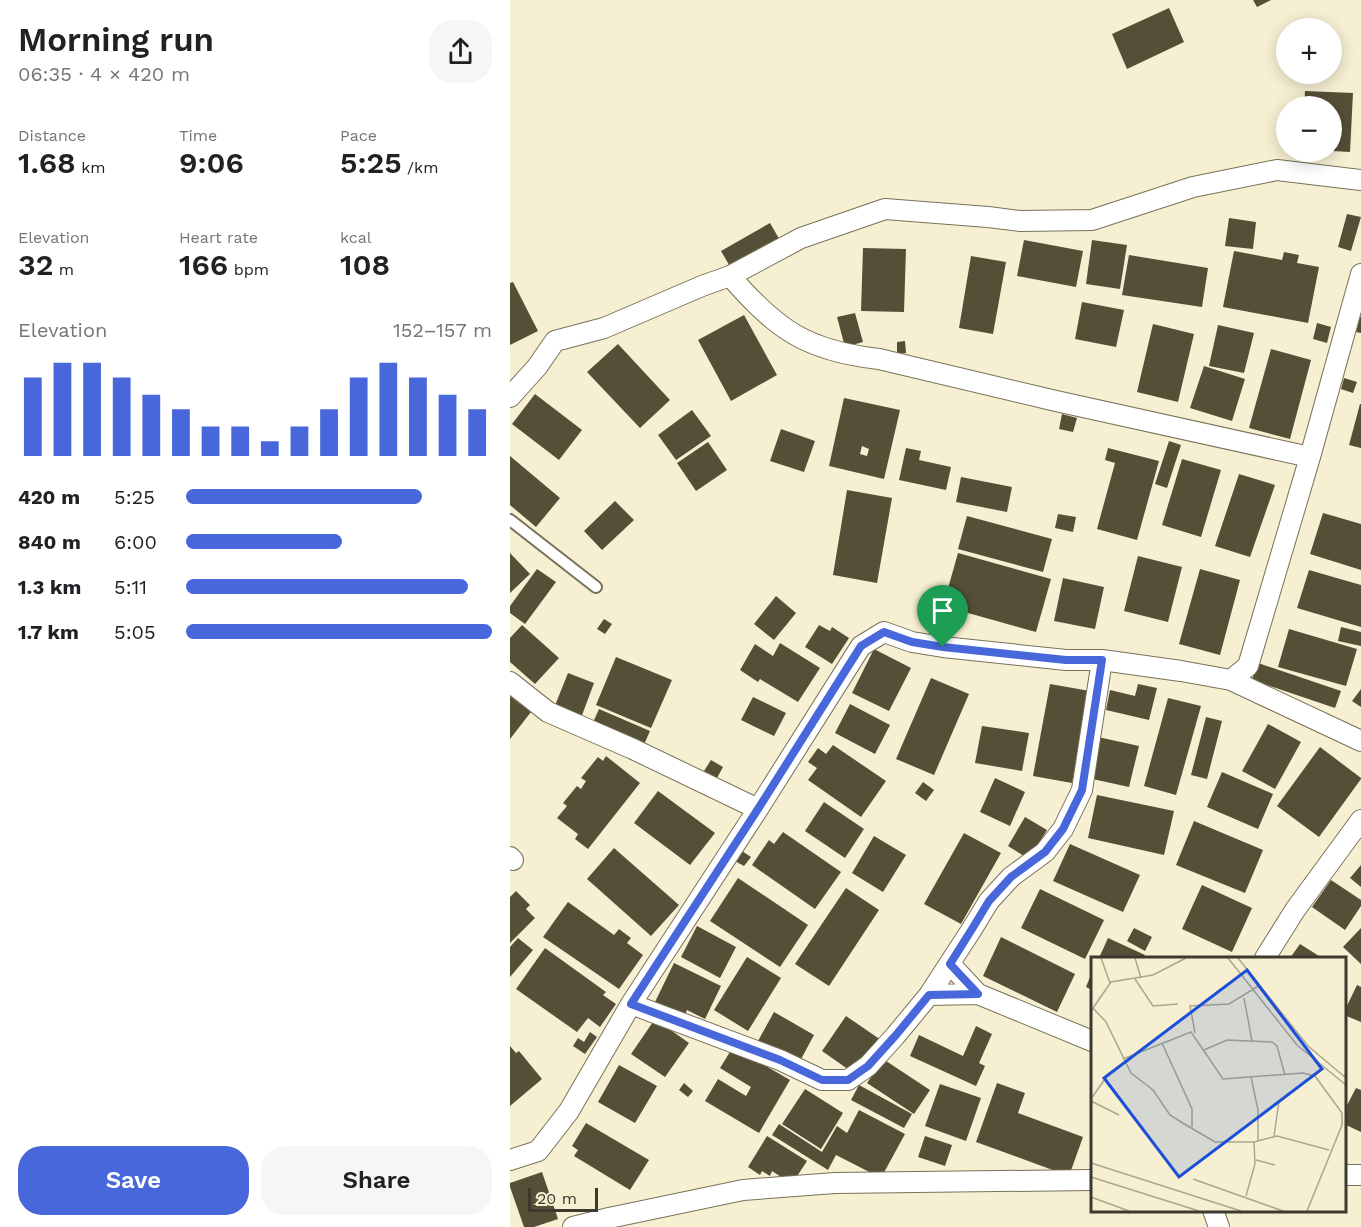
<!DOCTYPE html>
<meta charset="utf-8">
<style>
:root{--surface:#fff;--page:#f6f6f6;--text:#202124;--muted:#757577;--accent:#4867da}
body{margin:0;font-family:"Work Sans",sans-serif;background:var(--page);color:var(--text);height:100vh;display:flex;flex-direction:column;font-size:22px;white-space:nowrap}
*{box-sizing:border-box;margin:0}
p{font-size:20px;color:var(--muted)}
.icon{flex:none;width:33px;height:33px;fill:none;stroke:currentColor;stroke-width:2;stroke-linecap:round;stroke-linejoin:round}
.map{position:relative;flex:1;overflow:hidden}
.sheet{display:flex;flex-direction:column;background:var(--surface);width:510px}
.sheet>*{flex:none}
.controls{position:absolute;left:766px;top:18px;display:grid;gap:12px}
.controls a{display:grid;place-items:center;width:66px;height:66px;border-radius:50%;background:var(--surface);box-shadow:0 3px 15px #0003;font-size:30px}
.scale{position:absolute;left:18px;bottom:15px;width:70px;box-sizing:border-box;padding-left:6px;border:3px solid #3c392e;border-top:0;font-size:16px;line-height:21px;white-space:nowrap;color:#3c392e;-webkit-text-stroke:4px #f6efd2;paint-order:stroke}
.pin{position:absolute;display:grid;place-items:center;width:51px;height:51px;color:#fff;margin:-62px -26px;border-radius:50% 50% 50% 0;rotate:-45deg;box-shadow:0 0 6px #0007}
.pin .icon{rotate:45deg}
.round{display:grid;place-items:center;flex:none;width:63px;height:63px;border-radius:24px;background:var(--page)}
.head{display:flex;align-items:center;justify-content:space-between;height:102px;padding:0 18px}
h1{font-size:33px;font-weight:600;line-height:45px}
.stats{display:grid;grid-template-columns:repeat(3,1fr);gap:9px;height:102px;padding:6px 18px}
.stats div{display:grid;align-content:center}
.stats b{font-size:30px;font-weight:600}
.stats small{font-size:16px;font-weight:400}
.stats p{font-size:16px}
.chart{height:168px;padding:12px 18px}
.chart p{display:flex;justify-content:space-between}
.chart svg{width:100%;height:108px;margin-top:6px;stroke:var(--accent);stroke-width:6}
.button{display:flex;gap:12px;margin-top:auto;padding:12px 18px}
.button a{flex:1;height:69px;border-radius:24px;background:var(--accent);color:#fff;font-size:24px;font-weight:600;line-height:69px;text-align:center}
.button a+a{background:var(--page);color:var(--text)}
ul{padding:0 18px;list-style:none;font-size:20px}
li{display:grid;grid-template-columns:96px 72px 1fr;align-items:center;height:45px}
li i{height:15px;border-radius:8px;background:var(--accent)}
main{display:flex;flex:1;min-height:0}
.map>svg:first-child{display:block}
.building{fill:#554f37;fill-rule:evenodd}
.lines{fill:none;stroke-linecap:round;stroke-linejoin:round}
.service-casing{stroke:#787258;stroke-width:14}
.minor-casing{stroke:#787258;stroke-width:22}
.service{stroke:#fff;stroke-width:10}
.minor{stroke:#fff;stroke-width:20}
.route-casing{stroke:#fff;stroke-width:12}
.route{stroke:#4867da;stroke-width:8}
.inset-road{fill:none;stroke:#aca690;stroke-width:1.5}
.view{fill:#1d4ed8;fill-opacity:0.15;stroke:#1d4ed8;stroke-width:3}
.inset-edge{fill:none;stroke:#3c392e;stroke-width:3}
</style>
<main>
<section class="sheet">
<div class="head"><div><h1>Morning run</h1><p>06:35 · 4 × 420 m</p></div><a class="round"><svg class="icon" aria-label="share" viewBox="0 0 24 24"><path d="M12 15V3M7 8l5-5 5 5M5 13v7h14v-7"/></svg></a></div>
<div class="stats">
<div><p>Distance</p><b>1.68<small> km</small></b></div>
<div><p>Time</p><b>9:06</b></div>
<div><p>Pace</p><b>5:25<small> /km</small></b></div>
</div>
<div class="stats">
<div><p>Elevation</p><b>32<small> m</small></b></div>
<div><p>Heart rate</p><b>166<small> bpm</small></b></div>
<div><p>kcal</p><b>108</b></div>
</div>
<div class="chart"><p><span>Elevation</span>152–157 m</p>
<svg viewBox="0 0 160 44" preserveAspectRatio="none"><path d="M5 44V12M15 44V6M25 44V6M35 44V12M45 44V19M55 44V25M65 44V32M75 44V32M85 44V38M95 44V32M105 44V25M115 44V12M125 44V6M135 44V12M145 44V19M155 44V25"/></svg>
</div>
<ul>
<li><b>420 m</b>5:25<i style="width:77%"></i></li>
<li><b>840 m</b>6:00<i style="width:51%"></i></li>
<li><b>1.3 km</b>5:11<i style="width:92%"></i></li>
<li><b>1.7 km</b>5:05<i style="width:100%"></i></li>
</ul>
<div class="button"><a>Save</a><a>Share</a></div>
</section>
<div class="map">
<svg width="851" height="1227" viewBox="0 0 851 1227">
<rect width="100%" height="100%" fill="#f6efd2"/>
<path class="building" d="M743,0h18l-14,7z
M659,8l15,34 -57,27 -15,-35z
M795,91l48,2 -3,59 -18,-1v-45h-28z
M837,214l14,3 -10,34 -13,-4z
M719,218l27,4 -3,27 -28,-3z
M260,223l11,19 -49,28 -11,-19z
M514,240l59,11 -7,36 -59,-11z
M582,240l35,5 -7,44 -34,-5z
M353,248l43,1 -2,63 -43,-1z
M724,251l48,9 2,-8 15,3 -2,8 22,4 -11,56 -85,-16z
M619,255l79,13 -6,39 -80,-12z
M461,256l35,6 -13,72 -34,-6z
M3,282l25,49 -28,14v-62z
M572,302l42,8 -8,37 -41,-8z
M345,313l8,29 -18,5 -8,-30z
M234,315l33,60 -46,26 -33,-61z
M850,317h1v16l-5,-1z
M807,323l14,4 -4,16 -14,-4z
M643,324l41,10 -16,68 -41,-10z
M708,325l36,8 -10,40 -35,-7z
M395,341l1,12 -9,1v-12z
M108,344l52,56 -30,28 -53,-56z
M761,349l40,11 -21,79 -41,-11z
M694,366l41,13 -13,42 -42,-13z
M834,378l13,4 -4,11 -12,-4z
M25,394l47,36 -23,30 -47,-36z
M334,398l56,12 -16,69 -55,-13zM352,446l7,3 -2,7 -7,-2z
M850,404h1v44l-12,-3z
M182,410l19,26 -35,24 -18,-25z
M552,414l15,4 -4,14 -14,-3z
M271,429l34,12 -11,31 -34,-11z
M659,441l12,4 -14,43 -12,-4z
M198,442l19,28 -31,21 -19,-28z
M396,448l15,3 -2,9 32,7 -5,23 -47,-10z
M598,448l51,13 -22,79 -40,-11 18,-66 -10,-3z
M0,456l50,42 -24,29 -26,-22z
M672,459l39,11 -20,67 -39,-12z
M729,474l36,11 -25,72 -35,-11z
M451,477l51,10 -5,25 -51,-10z
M337,490l45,8 -15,85 -44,-8z
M105,501l19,19 -32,30 -18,-19z
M813,513l38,11v46l-51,-16z
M548,514l18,3 -3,15 -18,-4z
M457,516l85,23 -9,33 -85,-23z
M0,553l20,21 -20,19z
M448,553l93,26 -15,53 -93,-26z
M628,556l44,11 -14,55 -44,-11z
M27,569l19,13 -31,42 -15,-11v-7z
M690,569l40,11 -20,75 -41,-11z
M799,570l52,15v42l-64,-19z
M553,578l41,9 -9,42 -41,-8z
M266,596l20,17 -22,27 -20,-16z
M94,619l8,5 -7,10 -8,-5z
M12,625l37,33 -24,26 -25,-22v-24z
M309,625l11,6 2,-4 17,11 -17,26 -27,-17z
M831,627l20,5v14l-23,-5z
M779,629l68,20 -11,37 -68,-19z
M270,643l40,25 -22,34 -38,-23 -2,3 -18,-12 15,-26 18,12z
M364,649l37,19 -22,43 -37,-18z
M106,657l56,23 -21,48 -55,-23z
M748,663l83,28 -6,17 -83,-28z
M58,673l26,10 -13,35 -27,-10z
M421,678l38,16 -35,81 -38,-16z
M540,684l40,7 -18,92 -39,-7z
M628,684l19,4 -8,32 -43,-10 4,-20 25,6z
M851,689v18l-9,-6z
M0,696l21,16 -21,27z
M243,697l33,16 -12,23 -33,-16z
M658,698l33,8 -25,89 -32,-9z
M340,704l40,21 -15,29 -40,-21z
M89,709l51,22 -8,18 -51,-22z
M696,717l16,4 -15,58 -16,-4z
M758,724l33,18 -26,47 -33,-18z
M472,726l47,7 -7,38 -47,-8z
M588,737l41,9 -10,41 -41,-9z
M323,745l53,36 -25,36 -53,-37 9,-12 -9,-6 10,-14 8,6z
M810,747l41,31v1l-42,58 -42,-31z
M96,756l34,27 -52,66 -13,-10 3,-5 -21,-16 10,-12 -4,-3 14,-17 4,3 5,-8 -5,-3 17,-21 5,4z
M201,760l12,7 -6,11 -13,-7z
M712,772l51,22 -15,35 -51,-22z
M485,778l30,14 -15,34 -30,-14z
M413,782l11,8 -8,11 -11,-8z
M148,791l57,42 -25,32 -56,-42z
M587,795l77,16 -10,44 -76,-17z
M314,802l40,27 -19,29 -40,-27z
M515,817l22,13 -18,29 -21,-13z
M684,821l69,29 -18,43 -69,-28z
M273,832l58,40 -26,37 -63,-44 17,-25 5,4z
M454,833l37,20 -40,71 -37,-20z
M364,836l32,19 -23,37 -31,-19z
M560,844l70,31 -17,37 -70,-31z
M104,848l65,57 -28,31 -64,-57z
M232,851l9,6 -7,9 -9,-5z
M851,865v22l-11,-9z
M228,878l70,47 -28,42 -70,-46z
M821,880l30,20v6l-16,24 -33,-23z
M692,885l50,23 -20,44 -50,-23z
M336,888l33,22 -50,76 -34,-22z
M530,889l64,31 -19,39 -64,-31z
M6,891l14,14 -4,4 9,9 -25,25v-46z
M58,902l46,33 5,-6 12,9 -4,5 16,12 -24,34 -76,-52z
M187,926l39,21 -16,31 -39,-21z
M624,928l18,9 -7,14 -18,-10z
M851,928v36l-18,-17z
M491,937l74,37 -18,38 -74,-36z
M8,938l15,12 -23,27v-30z
M598,938l37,17 -2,3h-44z
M790,944l19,12 -2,2h-27z
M35,948l61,44 -3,3 13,9 -16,23 -12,-9 -11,14 -61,-43z
M237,957l34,21 -33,53 -34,-21z
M164,963l47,23 -16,33 -18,-9 -3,8 -30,-14z
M582,972v18l-6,-3z
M847,985l4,2v35l-17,-7v-3z
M264,1012l40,23 -15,28 -41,-22z
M336,1016l35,24 -14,21 -6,-4 -9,15 -30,-21z
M145,1019l34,24 -24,34 -34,-23z
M466,1026l16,8 -13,29 6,3 -9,20 -66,-30 9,-21 44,21z
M80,1032l7,5 -12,17 -12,-8 5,-8 6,4z
M0,1046l6,7 3,-2 23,28 -32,27z
M223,1047l57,33 -31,53 -54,-32 13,-22 28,17 5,-9 -31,-19z
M373,1059l47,31 -16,24 -47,-31z
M109,1065l38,21 -22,37 -37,-21z
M174,1083l9,8 -5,6 -9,-7z
M487,1083l28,10 -7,20 65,24 -14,39 -93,-34z
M430,1084l41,14 -15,43 -41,-15z
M349,1085l53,29 -8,14 -53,-28z
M846,1088l5,2v42l-17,-8v-13z
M295,1089l38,24 -22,36 -39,-25z
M349,1110l46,24 -24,44 -45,-23 -8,15 -56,-35 7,-11 43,28 15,-26 10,7z
M76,1123l63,37 -19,30 -56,-34 4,-6 -6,-4z
M257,1136l40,25 -15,23 -20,-13 -2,5 -8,-5 -2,4 -12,-8z
M415,1136l27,9 -7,21 -27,-9z
M32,1172l16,47 -24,8h-10l-14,-40v-4z"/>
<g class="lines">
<g class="service-casing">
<path id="service" d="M0,520l86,67"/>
</g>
<g class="minor-casing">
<path id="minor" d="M220,276c47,54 77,75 149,83l177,42 254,56
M0,397l27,-30 18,-26 49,-13 98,-42 28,-10 71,-38 84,-29 103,8 32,4 72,-1 101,-33 84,-17 84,10
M721,680l130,61
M0,682l38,30 85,37 125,60
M0,857l3,3
M755,958l30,-48 66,-90
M440,964l28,30 114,47
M419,995l49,-1
M121,1004l149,56 42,20h26l20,-14 28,-31 33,-40 43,-66 17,-28 22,-24 34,-25 18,-23 19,-39 20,-130
M0,1160l28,-9 31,-40 62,-107 127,-195 103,-163 23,-14 28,10 31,5 123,13h36l79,11 50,9 17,-14 62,-209 51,-183
M834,1175h17
M703,1210l6,17
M63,1227l36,-9 134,-28 92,-7 257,-3"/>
</g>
<use href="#service" class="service"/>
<use href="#minor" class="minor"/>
</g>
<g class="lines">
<g class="route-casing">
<path id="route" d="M374,632l28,10 31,5 123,13h36l-20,130 -19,39 -18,23 -34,25 -22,24 -17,28 -22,35 28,30 -49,1 -33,40 -28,31 -20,14h-26l-42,-20 -149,-56 127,-195 103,-163z"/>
</g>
<use href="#route" class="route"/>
</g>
<g transform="translate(581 957)">
<rect width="255" height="255" fill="#f6efd2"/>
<path class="inset-road" d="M10,1l9,25M44,1l6,20M137,1l69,87 49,40M147,1l70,88 38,32M44,22l18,27 25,-2M153,41l8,43M2,51l13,14 25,51 22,17 17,25 11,7 34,20h39l23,-6 52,14M0,54l20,-29 42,-7 33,-17M104,76l-5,-27 39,-2 31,-19M71,86l30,66v18M113,93l23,-10 45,2 5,4 8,29M32,102l68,-27 32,47 80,-6 12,3 27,37v12l-35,86M160,120l7,33v31M0,142l18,-26M0,144l28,14M183,179l5,-35M165,203l19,5M0,206l150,48M0,220l108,34M102,222l90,32M155,239l9,-32 -1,-22M0,240l38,14"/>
<path class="view" d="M156,13l75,99 -143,108 -75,-99z"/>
<rect width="255" height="255" class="inset-edge"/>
</g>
</svg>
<div class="controls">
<a>+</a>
<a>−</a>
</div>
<div class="scale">20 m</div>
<div class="pin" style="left:433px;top:647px;background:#1e9e55"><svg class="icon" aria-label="arrive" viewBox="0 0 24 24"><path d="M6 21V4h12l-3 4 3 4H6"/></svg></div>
</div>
</main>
